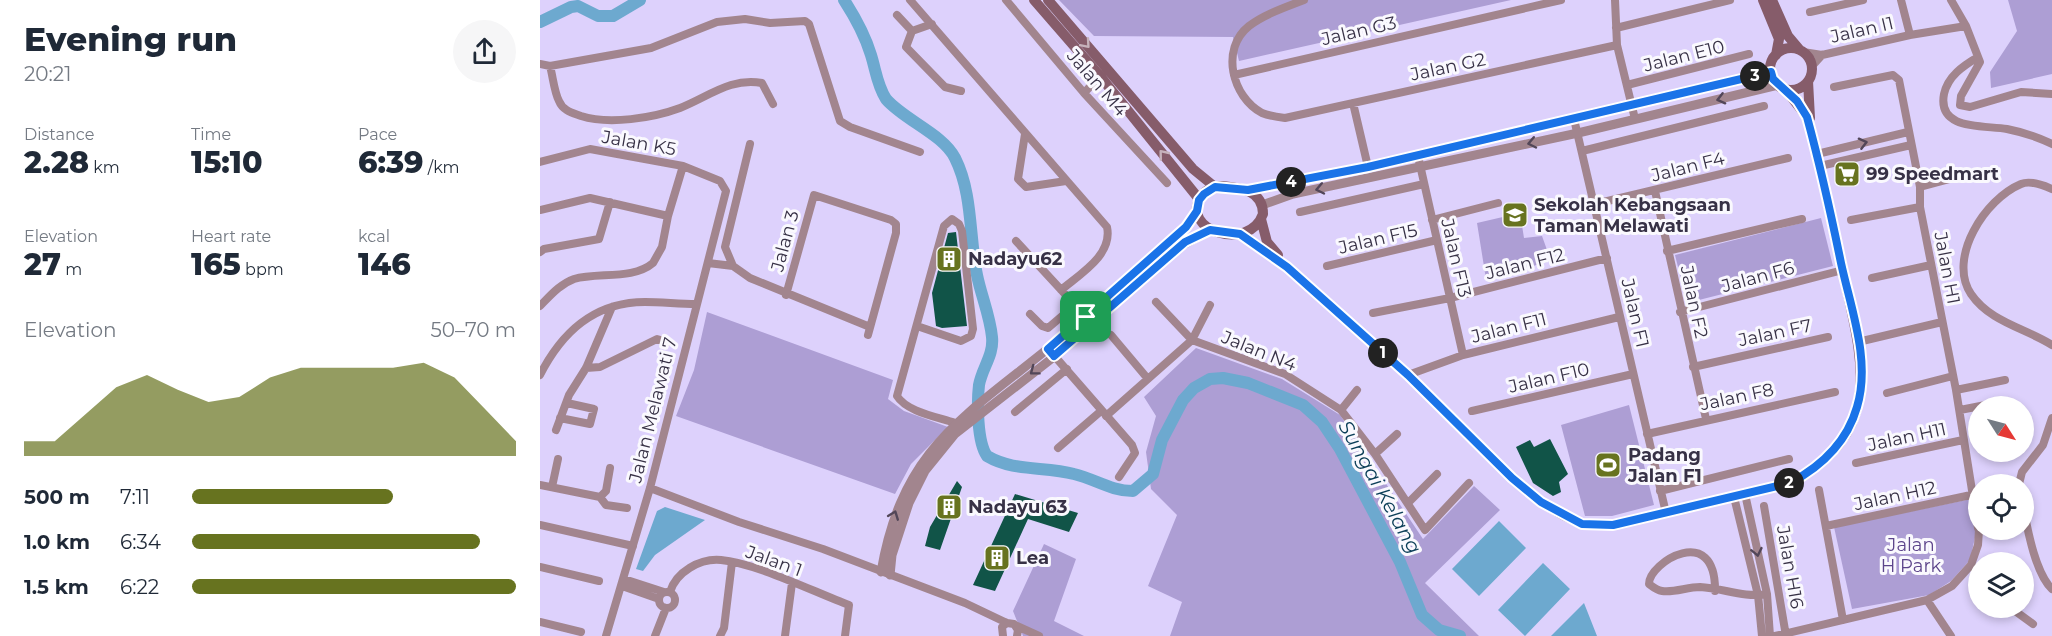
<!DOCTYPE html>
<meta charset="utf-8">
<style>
:root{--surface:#fff;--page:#f6f6f7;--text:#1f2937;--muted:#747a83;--accent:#67731f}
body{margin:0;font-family:Montserrat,sans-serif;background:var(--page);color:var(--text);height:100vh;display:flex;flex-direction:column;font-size:22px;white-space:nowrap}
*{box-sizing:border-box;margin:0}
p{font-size:20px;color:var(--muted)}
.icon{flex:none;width:33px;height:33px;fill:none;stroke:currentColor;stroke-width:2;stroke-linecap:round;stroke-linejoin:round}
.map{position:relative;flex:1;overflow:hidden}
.panel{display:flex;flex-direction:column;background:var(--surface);width:540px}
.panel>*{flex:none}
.needle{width:39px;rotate:126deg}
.tools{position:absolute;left:1428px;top:396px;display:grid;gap:12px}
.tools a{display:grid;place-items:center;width:66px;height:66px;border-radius:50%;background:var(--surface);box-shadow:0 3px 9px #0003;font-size:30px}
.pin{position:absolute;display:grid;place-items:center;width:51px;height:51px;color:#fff;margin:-26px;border-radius:12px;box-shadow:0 3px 9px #0006}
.km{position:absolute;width:30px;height:30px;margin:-15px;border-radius:50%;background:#222;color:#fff;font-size:16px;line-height:30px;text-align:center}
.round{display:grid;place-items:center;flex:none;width:63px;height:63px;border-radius:32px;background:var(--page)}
.head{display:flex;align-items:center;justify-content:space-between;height:102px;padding:0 24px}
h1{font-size:33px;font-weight:800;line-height:45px}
.figures{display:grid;grid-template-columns:repeat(3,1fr);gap:9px;height:102px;padding:6px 24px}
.figures div{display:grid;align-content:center}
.figures b{font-size:30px;font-weight:800}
.figures small{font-size:16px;font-weight:400}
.figures p{font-size:16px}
.chart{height:168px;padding:12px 24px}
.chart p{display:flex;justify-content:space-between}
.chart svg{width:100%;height:108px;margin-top:6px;fill:var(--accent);opacity:.7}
ul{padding:0 24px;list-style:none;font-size:20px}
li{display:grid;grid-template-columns:96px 72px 1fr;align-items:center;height:45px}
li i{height:15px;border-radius:8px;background:var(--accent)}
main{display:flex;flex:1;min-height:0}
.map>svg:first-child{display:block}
.green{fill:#ad9ed4}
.water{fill:#6da9cf}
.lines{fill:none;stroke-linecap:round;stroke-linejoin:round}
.river{stroke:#6da9cf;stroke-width:12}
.building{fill:#115448}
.minor{stroke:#a2858e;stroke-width:8}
.tertiary{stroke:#a2858e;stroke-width:9}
.secondary{stroke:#865c6a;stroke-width:10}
.oneway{stroke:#c6b2bb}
.oneway2{stroke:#524658}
.route-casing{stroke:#fff;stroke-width:12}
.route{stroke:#1a73e8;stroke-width:8}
.labels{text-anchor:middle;stroke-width:6;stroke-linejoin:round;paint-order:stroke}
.street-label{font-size:18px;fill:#373146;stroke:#faf9fe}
.poi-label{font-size:18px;font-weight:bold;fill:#373146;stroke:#faf9fe;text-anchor:start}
.park-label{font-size:18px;fill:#5c448b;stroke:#faf9fe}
.water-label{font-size:20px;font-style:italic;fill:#0a3d57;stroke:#faf9fe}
</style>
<main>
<section class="panel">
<div class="head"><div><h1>Evening run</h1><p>20:21</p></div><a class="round"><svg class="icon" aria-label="share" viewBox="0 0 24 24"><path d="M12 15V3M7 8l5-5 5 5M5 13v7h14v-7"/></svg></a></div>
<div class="figures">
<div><p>Distance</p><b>2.28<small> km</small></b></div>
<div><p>Time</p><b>15:10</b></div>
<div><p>Pace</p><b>6:39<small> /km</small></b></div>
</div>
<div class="figures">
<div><p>Elevation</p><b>27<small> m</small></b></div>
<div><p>Heart rate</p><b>165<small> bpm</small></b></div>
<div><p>kcal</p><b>146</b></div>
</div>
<div class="chart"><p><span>Elevation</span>50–70 m</p>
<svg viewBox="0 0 160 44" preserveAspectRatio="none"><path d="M0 44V38L10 38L20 27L30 16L40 11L50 17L60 22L70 20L80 12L90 8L100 8L110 8L120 8L130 6L140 12L150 25L160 38V44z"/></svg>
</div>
<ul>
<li><b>500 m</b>7:11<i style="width:62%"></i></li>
<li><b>1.0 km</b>6:34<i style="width:89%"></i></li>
<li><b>1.5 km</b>6:22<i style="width:100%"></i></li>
</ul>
</section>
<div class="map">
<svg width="1512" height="636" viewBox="0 0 1512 636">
<rect width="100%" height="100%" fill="#ddd1fc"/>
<path class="green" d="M519,0h452l-272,61 -6,-24 -139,-1z
M1468,0h44v74l-61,14 -1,-16 27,-41z
M980,213l4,25 18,-2 9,25 -65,18 -9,-56z
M1281,218l12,48 -146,37 -12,-48z
M167,312l186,68 -5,19 16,12 44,16 -37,37 -16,30 -219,-78 18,-46z
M656,348l86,31 58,36 83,124 51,-53 26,24 -75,73 54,53h-309l12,-34 -34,-16 29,-71 -26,-26 -5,-37 10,-36 -12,-19z
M1089,405l25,100 -42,11h-27l-24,-91z
M1431,499l5,34 -6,27 -19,21 -22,14 -77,14 -18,-82z
M504,544l32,15 -22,62 30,15h-61l-10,-25z"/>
<path class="water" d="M125,507l40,13 -50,35 -12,16 -7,-2 21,-58z
M959,521l27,27 -47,48 -27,-27z
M1003,563l27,26 -45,47 -27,-26z
M1044,603l13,33h-46z"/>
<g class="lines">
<path class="river" d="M304,0c11,17 21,35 27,55 5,16 6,30 15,44 18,21 57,35 69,59 18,36 14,78 22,117 4,20 13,41 15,62 2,18 -10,31 -13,48 -2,17 -2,57 8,71 27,16 58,10 87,18 21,5 37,17 59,17l20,-17 9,-34 21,-40 11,-12 16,-9 13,-1 25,5 55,22 19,17 18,27 60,113 22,53 17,15 21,6
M0,22l31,-15 7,-1 20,10h15l27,-16"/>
</g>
<path class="building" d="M416,232l11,94 -25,2 -6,-2 -4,-33 16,-60z
M1010,439l18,35 -9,8 2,10 -8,4 -20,-13 -17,-36 14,-7 4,7z
M417,481l5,6 -22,63 -15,-4 5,-19z
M475,494l63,19 -9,19 -41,-13 -33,72 -22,-6z"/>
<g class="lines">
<path class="minor" d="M370,0l197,227c6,28 -27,47 -46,63
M466,0l78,93 83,90
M764,0c-18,7 -39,14 -55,26 -29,23 -17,71 13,87 7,3 15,4 23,5l332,-73
M1075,0l2,45 18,74
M1361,0l9,35
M1411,0l15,26 14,36 -19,34 -1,9 10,2 51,-15 31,2
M1270,12l53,-12
M357,15l15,16
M392,24l-20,7 -6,16 39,40 16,4
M1076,28l114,-28
M1263,52l19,3 88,-20 56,-9
M1438,57c-15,9 -30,19 -34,37 -7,37 40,31 63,35 15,3 31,8 45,15
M0,64l10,2 101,-18 66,-26 28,-3 25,4 35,-2 4,3 31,97 10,6 70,25
M10,66c3,11 4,25 9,35 4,10 14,12 22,15 28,9 72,2 99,-8 28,-11 51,-31 82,-25l11,21
M1272,66l10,-11
M694,75l327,-75
M1087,85l122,-31
M1294,87l59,-12 6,5 21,107v20l36,183 22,138
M544,93l18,-19
M813,103l15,64
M1034,119l92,394
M485,134l-7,45 8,8 40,-6
M210,144l-25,103 8,19 17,12 120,49
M1042,151l182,-45
M1277,154l91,-22
M878,156l45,199
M0,162l50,-13 93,17 37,15 6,10 -76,297 -44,148
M1280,166l91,-21
M1380,187l41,-11
M1512,189c-9,-4 -22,-9 -31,-5 -36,15 -74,74 -50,110 19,28 54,34 81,51
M1115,191l51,228
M1055,204l193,-46
M0,210l50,-12 78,18
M760,212l124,-28
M892,220l66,-17
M1311,220l69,-13
M476,241l73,79
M1127,251l135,-32
M0,252l4,-3 55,-10 11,-37
M168,263l25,3
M787,266l110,-26
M1332,278l59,-13
M246,295l28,-100 77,25 5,4v9l-28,102
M616,302l36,38 93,34 56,36 34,44 50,76 44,-47
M0,306c10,-10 20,-22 34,-27 24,-7 59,1 79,-16l9,-16 6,-31 15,-50
M1140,312l163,-42
M833,313l77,-15 157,-40
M490,314l12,12 6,2 27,-23
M377,326l44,15 10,-5 2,-7 -11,-98 -3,-7 -7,-5 -8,7 -47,170c10,16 41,21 58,27
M571,335l37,44
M1318,342l84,-20
M511,352l81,93 3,8 -16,24
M1153,367l135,-30
M46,368l14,-1 57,-28 11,3
M0,375c22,-43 54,-73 105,-73 17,0 34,2 51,2
M868,375l55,-20 156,-38
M1416,390l49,-10
M1347,393l66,-17
M801,410l16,-20
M1420,410l46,-9
M932,411l161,-37
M475,412l52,-43
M566,416l86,-76 18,-35
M20,418l30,6 4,-15 -27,-6
M16,430l13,-35 17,-27 26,-61
M1107,434l188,-42
M518,448l43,-37
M835,454l22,-20
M1316,463l107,-23
M1479,484l3,-12 21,-27 9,-27
M0,485l60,12
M12,487l6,-28
M110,488l89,34 84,27 142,54 42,20 7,1 4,6 -1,6
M1279,490l24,130
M1120,491l129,-32
M1205,494l22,100 3,42
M60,497l6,8 21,3
M60,497l6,-6 4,-23
M1194,497l24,98 4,41
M868,503l29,-29
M1224,506l22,130
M1484,511c4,21 12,63 28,78
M0,525l93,21
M1286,526l145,-31
M1431,565l7,8
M0,567l59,14
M84,579l40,13
M82,586l37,13
M1175,591c1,-69 -66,-29 -66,-7 4,3 7,6 13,7 12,2 25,-4 38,-4 23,1 43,11 67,7
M119 600a8 8 0 1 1 16 0a8 8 0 1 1-16 0Z
M130,592c6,-20 30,-34 51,-32 35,3 93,32 128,45l-4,31
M1387,600l24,36
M1471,608l22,16
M0,622l41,10
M477,626l22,10
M115,636l11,-28
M180,636l4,-8 8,-66
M245,636l7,-53
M463,636l-1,-9 5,-4
M1235,636l152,-36 25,-14 19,-21 7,-20 1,-15"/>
<path class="tertiary" d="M708,190l170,-34 353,-84
M722,205l31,-11 285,-61 200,-48
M341,572c21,-122 80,-153 169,-225 47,-38 91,-79 136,-120l11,-16
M350,575l2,-20 17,-52 16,-32 30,-37 100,-78 119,-106 36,-20"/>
<path class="secondary" d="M494,0l66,76 99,123
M508,0l145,169 22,18
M1223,0l16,39 -3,16
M1232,0l16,36 11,13
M1230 69a21 21 0 1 1 42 0a21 21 0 1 1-42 0Z
M1268,81l2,37
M682,186c19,2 41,4 41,28 -14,39 -84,16 -62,-17 5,-8 12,-10 21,-11z
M721,219l6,23 11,13
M701,234l46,33 121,108 104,103 29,24 22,13 19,9 31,1 177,-42c97,-52 72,-123 53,-211 -10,-44 -19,-89 -30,-133l-6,-22 -22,-28"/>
</g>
<defs><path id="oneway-chevron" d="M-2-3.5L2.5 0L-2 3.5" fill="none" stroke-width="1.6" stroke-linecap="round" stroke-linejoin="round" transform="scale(1.5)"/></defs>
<g class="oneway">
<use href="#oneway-chevron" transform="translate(546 44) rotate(49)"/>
<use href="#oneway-chevron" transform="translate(623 154) rotate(-129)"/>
</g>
<g class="oneway2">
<use href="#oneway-chevron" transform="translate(1181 99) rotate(166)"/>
<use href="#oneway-chevron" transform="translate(992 143) rotate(168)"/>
<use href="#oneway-chevron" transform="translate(1323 143) rotate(-14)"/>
<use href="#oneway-chevron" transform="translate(780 189) rotate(168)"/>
<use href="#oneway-chevron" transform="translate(494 371) rotate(143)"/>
<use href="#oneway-chevron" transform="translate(354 515) rotate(-69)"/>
<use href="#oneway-chevron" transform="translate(1217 552) rotate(78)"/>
</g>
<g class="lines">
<g class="route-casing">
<path id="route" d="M1231,72l2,7 24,22 10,16c13,48 24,97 34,146 10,46 30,98 16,144 -10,35 -35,59 -67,76l-177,42 -31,-1 -41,-22 -29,-24 -104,-103 -121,-108 -47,-33 -30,-4 -25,12 -131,114 -6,-7 138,-122 11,-16 2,-11 5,-6 11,-7 33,3 120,-23z"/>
</g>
<use href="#route" class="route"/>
</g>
<defs>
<g id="supermarket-square" transform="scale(1.35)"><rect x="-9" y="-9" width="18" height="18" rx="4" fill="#67731f" stroke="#faf9fe"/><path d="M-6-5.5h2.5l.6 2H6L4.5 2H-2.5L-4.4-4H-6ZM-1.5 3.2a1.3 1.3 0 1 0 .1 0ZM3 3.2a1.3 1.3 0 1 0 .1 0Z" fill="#fff"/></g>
<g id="school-square" transform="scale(1.35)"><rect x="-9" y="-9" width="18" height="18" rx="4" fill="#67731f" stroke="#faf9fe"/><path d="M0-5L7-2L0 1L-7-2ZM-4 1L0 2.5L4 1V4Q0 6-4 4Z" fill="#fff"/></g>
<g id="building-square" transform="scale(1.35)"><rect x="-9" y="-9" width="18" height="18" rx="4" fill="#67731f" stroke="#faf9fe"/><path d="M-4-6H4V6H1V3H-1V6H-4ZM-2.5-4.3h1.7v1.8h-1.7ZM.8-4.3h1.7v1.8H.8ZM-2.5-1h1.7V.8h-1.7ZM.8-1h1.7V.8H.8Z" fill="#fff"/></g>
<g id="stadium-square" transform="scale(1.35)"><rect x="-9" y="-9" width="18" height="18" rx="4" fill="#67731f" stroke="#faf9fe"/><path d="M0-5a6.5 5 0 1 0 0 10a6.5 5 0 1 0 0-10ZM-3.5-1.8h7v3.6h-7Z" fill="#fff"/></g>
</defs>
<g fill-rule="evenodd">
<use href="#supermarket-square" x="1307" y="174"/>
<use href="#school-square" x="975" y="215"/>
<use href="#building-square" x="409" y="259"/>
<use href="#stadium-square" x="1068" y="465"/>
<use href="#building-square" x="409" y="507"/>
<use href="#building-square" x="457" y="558"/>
</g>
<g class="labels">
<g class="street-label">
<text transform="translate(1322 30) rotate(-13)" y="6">Jalan I1</text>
<text transform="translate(819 31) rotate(-13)" y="6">Jalan G3</text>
<text transform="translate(1144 56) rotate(-14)" y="6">Jalan E10</text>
<text transform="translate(908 67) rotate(-12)" y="6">Jalan G2</text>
<text transform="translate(557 83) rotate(49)" y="6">Jalan M4</text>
<text transform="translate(99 143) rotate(10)" y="6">Jalan K5</text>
<text transform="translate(1148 167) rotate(-14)" y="6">Jalan F4</text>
<text transform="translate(838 239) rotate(-13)" y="6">Jalan F15</text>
<text transform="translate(245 241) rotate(-75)" y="6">Jalan 3</text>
<text transform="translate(916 258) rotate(77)" y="6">Jalan F13</text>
<text transform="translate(985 264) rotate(-14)" y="6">Jalan F12</text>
<text transform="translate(1407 268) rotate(79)" y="6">Jalan H1</text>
<text transform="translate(1218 277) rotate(-15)" y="6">Jalan F6</text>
<text transform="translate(1154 302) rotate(78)" y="6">Jalan F2</text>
<text transform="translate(1095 313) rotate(77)" y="6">Jalan F1</text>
<text transform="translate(969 328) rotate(-14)" y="6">Jalan F11</text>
<text transform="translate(1235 333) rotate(-12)" y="6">Jalan F7</text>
<text transform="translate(719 351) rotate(22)" y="6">Jalan N4</text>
<text transform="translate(1009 378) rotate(-13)" y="6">Jalan F10</text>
<text transform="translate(1197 397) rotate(-12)" y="6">Jalan F8</text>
<text transform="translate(113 410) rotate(-76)" y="6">Jalan Melawati 7</text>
<text transform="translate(1367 437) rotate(-12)" y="6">Jalan H11</text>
<text transform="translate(1355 496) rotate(-12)" y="6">Jalan H12</text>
<text transform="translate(234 561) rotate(20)" y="6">Jalan 1</text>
<text transform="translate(1250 567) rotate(80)" y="6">Jalan H16</text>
</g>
<g class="poi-label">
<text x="1326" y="180">99 Speedmart</text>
<text x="994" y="211">Sekolah Kebangsaan<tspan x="994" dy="21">Taman Melawati</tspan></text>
<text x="428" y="265">Nadayu62</text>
<text x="1088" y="461">Padang<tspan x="1088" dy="21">Jalan F1</tspan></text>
<text x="428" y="513">Nadayu 63</text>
<text x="476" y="564">Lea</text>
</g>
<g class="park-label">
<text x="1371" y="551">Jalan<tspan x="1371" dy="21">H Park</tspan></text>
</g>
<g class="water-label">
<text transform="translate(840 487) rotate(61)" y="7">Sungai Kelang</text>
</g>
</g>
</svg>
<div class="tools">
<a><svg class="needle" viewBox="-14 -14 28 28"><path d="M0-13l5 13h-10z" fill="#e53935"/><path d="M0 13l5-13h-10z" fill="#747a83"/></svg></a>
<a><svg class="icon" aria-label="locate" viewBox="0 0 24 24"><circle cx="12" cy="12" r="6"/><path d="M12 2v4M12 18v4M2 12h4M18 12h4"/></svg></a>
<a><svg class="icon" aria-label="layers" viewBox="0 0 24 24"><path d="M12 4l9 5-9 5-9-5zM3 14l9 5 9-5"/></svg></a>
</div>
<div class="pin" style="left:546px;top:317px;background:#1e9e55"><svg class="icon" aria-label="arrive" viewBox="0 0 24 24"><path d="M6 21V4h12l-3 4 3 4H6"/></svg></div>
<b class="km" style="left:843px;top:353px">1</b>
<b class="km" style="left:1249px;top:483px">2</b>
<b class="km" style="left:1215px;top:76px">3</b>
<b class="km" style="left:751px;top:182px">4</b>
</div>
</main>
